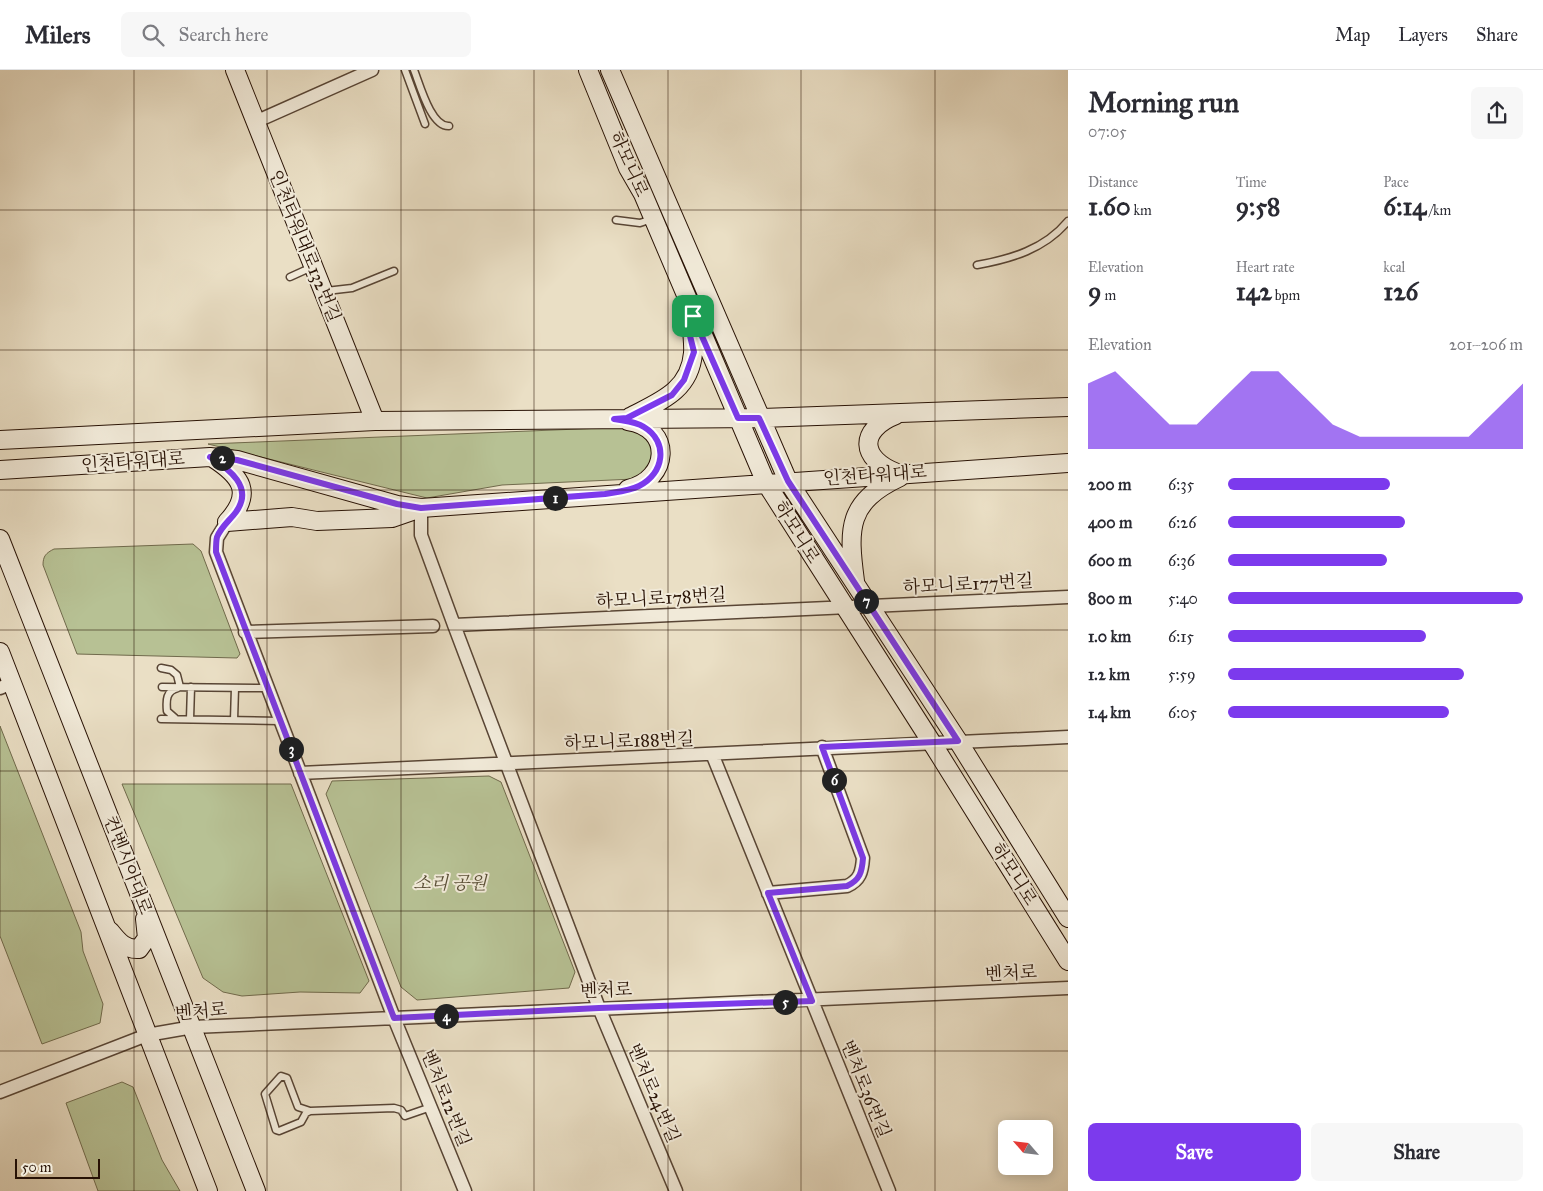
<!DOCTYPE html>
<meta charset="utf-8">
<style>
:root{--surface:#fff;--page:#f7f7f7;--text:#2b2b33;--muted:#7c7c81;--line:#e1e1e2;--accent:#7c3aed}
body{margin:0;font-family:"IM FELL Great Primer","Noto Serif KR",serif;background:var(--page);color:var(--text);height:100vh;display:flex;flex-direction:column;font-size:19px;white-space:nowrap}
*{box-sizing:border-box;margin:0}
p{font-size:16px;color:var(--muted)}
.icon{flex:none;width:28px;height:28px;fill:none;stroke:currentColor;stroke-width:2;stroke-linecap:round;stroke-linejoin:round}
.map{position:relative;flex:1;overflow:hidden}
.details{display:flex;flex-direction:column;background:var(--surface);width:475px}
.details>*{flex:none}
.needle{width:32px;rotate:298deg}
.tools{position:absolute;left:998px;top:1050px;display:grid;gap:10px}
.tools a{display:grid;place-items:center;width:55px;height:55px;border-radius:8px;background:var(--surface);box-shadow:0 2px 12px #0003;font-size:25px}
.scale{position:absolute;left:15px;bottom:12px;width:85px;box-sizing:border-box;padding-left:5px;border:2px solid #281205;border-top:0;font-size:14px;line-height:18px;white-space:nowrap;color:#281205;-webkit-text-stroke:4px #f1ead9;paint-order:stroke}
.pin{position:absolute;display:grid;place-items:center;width:42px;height:42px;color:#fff;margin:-21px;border-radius:10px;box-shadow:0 2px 8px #0006}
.km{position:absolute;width:25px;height:25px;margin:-12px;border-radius:50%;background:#222;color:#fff;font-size:14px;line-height:25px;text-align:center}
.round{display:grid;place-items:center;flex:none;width:52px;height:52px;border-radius:8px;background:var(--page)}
.overview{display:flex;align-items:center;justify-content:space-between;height:85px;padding:0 20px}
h1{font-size:28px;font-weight:800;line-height:38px}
.stats{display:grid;grid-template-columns:repeat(3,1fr);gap:8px;height:85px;padding:5px 20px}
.stats div{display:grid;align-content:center}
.stats b{font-size:25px;font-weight:800}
.stats small{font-size:14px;font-weight:400}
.stats p{font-size:14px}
.chart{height:140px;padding:10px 20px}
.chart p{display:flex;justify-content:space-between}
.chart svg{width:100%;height:90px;margin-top:5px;fill:var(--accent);opacity:.7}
.cta{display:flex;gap:10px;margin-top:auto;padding:10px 20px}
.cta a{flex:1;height:58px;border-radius:8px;background:var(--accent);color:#fff;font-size:20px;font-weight:800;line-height:58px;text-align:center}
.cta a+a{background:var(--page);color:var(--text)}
ul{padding:0 20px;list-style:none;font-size:16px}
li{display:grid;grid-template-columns:80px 60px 1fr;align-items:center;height:38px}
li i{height:12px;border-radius:6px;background:var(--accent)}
header{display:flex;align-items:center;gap:30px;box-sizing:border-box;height:70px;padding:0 25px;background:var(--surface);border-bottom:1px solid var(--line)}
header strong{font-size:24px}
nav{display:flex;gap:28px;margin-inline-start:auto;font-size:18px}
.search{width:350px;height:45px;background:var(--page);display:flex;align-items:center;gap:12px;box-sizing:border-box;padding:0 18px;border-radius:8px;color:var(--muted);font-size:19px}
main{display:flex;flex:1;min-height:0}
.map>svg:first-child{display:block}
.green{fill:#b7c194;stroke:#706a4c}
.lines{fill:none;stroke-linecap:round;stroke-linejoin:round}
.lane-casing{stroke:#584535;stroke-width:9}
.street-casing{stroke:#584535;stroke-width:15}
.secondary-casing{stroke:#281205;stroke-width:20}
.lane{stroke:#f1ead9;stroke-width:6}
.street{stroke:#f1ead9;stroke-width:12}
.secondary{stroke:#f1ead9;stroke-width:18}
.route-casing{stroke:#fff;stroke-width:10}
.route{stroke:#7c3aed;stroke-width:6}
.grid{fill:none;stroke:#281205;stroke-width:1;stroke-opacity:0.55}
.labels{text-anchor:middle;stroke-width:4;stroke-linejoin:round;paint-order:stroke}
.street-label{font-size:18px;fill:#281205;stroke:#f1ead9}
.park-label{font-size:18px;font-style:italic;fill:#5a4f37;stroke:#f1ead9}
</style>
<header>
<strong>Milers</strong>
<div class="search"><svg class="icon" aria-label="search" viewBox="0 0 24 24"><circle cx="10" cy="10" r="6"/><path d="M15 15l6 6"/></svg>Search here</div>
<nav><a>Map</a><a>Layers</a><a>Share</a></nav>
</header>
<main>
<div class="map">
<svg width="1068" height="1121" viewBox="0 0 1068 1121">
<rect width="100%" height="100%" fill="#eadfc5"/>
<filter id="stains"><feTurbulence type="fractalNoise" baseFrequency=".004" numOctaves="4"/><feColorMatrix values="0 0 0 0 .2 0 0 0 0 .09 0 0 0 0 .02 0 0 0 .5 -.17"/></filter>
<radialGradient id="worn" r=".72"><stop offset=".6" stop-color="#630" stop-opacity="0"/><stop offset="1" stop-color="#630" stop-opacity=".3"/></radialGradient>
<path class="green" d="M628,357l25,15 1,21 -20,16 -132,6 -75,13 -219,-54z
M193,474l8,7 39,103 -3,4 -160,-4 -34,-89c0,-9 3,-12 11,-16z
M0,656l81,206 2,19 20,53 -3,19 -58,21 -42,-108z
M489,706l12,6 74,190 -6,16 -152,12 -16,-13 -75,-193 6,-13z
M122,714h169l78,197 -9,12 -60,-1 -58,4 -19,-4 -20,-14z
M122,1012l11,5 29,73 18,31h-82l-32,-88z"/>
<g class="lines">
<g class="lane-casing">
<path id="lane" d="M405,0l20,54
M414,0c6,15 17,57 35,56
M616,150l24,3 12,-4
M977,195c34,-6 68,-16 91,-44
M290,207l22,-10
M326,221l26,-3 42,-17
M161,598l10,2 6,5 3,12
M162,617l105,1
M175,648l-8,-7c-1,-11 -1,-20 11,-23
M161,649l118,2
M190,649l1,-32
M234,650l1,-32
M281,1006l6,2 11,29 12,4 -4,2 -5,9 -22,9 -3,-1 -11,-36z
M310,1041l84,-3 7,2 4,6 26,-9"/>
</g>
<g class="street-casing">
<path id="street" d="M255,52l117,-52
M421,438v27l33,90 145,383 77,183
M227,452l-10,16 -1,14 178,466 71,173
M454,555l614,-28
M245,562l188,-6
M0,618l12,-5
M713,686l176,435
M300,703l768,-36
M768,823l79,-7c13,-6 15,-14 16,-28l-41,-111
M0,1022l147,-57 46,-8 875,-39"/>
</g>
<g class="secondary-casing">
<path id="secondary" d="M235,0l140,351
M588,0l40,98 15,26 123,289 166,260 136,218
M610,0l178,411 170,260 110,177
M896,345c-38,15 -36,44 1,58
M630,347c29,-15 60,-26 63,-64 1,-10 -2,-20 0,-31
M0,370l375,-19 384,-3 309,-11
M213,388c28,18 41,35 14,64
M0,400l210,-13 27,3 160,45 24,3 647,-45
M628,419c41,-9 46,-61 0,-68
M227,452l65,-5 25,4 75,-3 26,-9
M0,469l256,652
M855,511c-7,-53 -8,-79 45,-104
M0,582l208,539
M110,861c8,10 15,19 29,18l8,-11 -2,-19"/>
</g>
<use href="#lane" class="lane"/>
<use href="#street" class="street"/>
<use href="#secondary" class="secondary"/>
</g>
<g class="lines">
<g class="route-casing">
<path id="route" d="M693,246l45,102h21l29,63 170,260 -136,6 41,111c-1,14 -3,22 -16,28l-79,7 44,108 -213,7 -205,10 -178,-466c0,-4 0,-11 1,-15 4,-10 13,-17 19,-25 18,-25 -7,-43 -26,-55l27,3 160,44 24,4 184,-14c11,-2 24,-3 34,-8 25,-12 30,-44 5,-59 -9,-6 -20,-6 -30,-8l13,-1 45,-23 12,-15 10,-28 -4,-16z"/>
</g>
<use href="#route" class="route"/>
</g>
<path class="grid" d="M134,0v1121M267,0v1121M401,0v1121M534,0v1121M668,0v1121M801,0v1121M935,0v1121M0,140h1068M0,280h1068M0,420h1068M0,560h1068M0,701h1068M0,841h1068M0,981h1068"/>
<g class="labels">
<g class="street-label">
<text transform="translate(629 94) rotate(66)" y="6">하모니로</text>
<text transform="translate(305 176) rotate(68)" y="6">인천타워대로132번길</text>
<text transform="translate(133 392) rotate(-4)" y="6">인천타워대로</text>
<text transform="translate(875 405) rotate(-4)" y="6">인천타워대로</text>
<text transform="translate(797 462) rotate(58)" y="6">하모니로</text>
<text transform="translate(968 514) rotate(-3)" y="6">하모니로177번길</text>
<text transform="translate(661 528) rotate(-3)" y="6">하모니로178번길</text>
<text transform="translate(629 671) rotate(-2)" y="6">하모니로188번길</text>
<text transform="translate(128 795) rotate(69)" y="6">컨벤시아대로</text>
<text transform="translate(1014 804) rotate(58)" y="6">하모니로</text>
<text transform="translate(1011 903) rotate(-3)" y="6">벤처로</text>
<text transform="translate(606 920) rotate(-2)" y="6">벤처로</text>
<text transform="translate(201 941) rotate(-5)" y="6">벤처로</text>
<text transform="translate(866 1019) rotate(68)" y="6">벤처로36번길</text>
<text transform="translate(654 1023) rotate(67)" y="6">벤처로24번길</text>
<text transform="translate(446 1028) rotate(68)" y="6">벤처로12번길</text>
</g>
<g class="park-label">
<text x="450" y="819">소리 공원</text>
</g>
</g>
<rect width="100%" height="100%" filter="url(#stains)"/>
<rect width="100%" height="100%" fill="url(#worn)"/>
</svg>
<div class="tools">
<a><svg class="needle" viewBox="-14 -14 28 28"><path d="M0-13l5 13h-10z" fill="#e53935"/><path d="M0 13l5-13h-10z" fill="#7c7c81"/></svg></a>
</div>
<div class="scale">50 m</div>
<div class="pin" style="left:693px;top:246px;background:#1e9e55"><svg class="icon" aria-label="arrive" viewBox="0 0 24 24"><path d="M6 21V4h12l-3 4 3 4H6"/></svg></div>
<b class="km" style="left:555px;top:428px">1</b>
<b class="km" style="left:222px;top:388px">2</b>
<b class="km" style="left:291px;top:679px">3</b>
<b class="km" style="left:446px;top:946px">4</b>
<b class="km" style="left:785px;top:932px">5</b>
<b class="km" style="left:834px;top:710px">6</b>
<b class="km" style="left:866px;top:531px">7</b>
</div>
<section class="details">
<div class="overview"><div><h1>Morning run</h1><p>07:05</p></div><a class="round"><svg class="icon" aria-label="share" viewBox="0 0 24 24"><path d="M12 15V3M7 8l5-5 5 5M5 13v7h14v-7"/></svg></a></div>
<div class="stats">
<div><p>Distance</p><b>1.60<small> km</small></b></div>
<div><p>Time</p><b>9:58</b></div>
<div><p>Pace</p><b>6:14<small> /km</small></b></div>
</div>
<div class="stats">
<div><p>Elevation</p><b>9<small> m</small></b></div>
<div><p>Heart rate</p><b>142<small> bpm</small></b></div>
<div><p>kcal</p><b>126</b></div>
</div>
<div class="chart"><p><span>Elevation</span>201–206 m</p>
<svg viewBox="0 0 160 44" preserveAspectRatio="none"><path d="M0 44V12L10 6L20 19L30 32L40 32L50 19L60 6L70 6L80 19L90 32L100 38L110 38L120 38L130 38L140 38L150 25L160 12V44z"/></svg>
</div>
<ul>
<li><b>200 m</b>6:35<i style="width:55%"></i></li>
<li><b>400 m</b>6:26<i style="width:60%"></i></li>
<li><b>600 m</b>6:36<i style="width:54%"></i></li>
<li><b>800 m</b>5:40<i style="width:100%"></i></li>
<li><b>1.0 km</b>6:15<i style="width:67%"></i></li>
<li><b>1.2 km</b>5:59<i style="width:80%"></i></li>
<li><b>1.4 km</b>6:05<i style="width:75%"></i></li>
</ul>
<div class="cta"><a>Save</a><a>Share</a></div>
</section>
</main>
